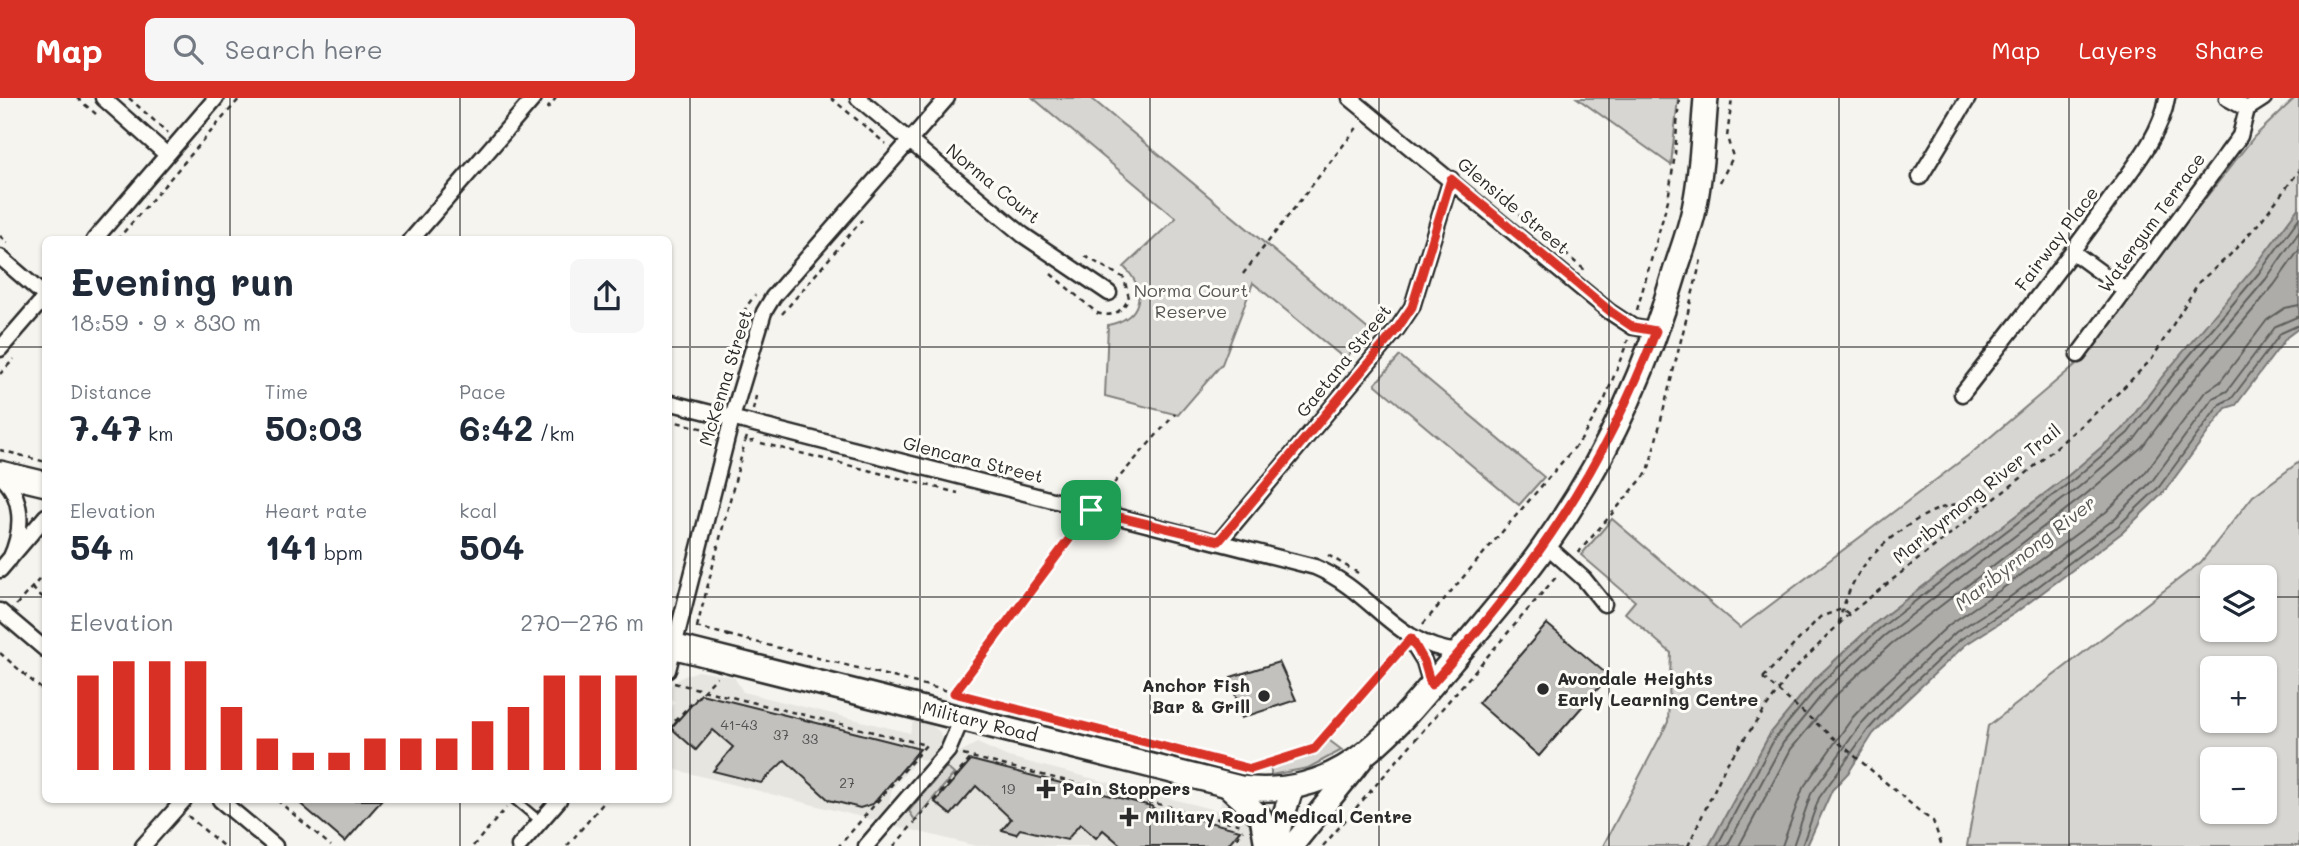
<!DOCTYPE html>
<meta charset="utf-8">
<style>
:root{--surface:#fff;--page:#f6f6f7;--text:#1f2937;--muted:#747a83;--accent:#d93025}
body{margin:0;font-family:Mali,sans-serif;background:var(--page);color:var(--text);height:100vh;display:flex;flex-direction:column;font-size:26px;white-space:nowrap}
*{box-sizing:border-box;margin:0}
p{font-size:23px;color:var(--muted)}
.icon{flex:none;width:38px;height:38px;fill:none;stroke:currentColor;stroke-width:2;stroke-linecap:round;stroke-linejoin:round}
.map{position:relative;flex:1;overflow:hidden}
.panel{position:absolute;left:42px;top:138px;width:630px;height:567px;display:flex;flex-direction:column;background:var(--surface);border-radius:10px;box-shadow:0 2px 5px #0004}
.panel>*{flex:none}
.fabs{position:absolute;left:2200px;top:467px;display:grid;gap:14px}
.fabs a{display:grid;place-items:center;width:77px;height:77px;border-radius:10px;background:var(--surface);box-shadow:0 2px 5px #0004;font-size:35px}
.pin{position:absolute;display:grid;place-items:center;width:60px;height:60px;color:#fff;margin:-30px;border-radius:14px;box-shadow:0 4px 10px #0006}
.round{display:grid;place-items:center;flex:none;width:74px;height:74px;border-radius:10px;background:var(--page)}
.overview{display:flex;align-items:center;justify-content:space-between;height:119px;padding:0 28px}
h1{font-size:38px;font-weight:800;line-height:52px}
.figures{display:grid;grid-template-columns:repeat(3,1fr);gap:10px;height:119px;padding:7px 28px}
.figures div{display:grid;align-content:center}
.figures b{font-size:35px;font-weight:800}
.figures small{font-size:19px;font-weight:400}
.figures p{font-size:19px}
.chart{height:196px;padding:14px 28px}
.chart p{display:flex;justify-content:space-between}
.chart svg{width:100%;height:126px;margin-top:7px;stroke:var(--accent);stroke-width:6}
header{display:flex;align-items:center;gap:42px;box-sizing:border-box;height:98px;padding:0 35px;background:var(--accent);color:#fff}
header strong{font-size:33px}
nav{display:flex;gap:38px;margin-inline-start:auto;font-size:24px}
.search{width:490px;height:63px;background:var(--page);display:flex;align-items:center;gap:18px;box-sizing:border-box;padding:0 24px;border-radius:10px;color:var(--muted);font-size:26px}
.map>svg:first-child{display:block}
.built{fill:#e6e5e0}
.green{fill:#d7d6d2;stroke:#81807e;stroke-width:2;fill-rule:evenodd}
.water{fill:#adaca9;stroke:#797877;stroke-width:2}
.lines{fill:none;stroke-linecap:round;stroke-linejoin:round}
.shore{stroke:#5f5f5d;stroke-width:2}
.building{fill:#c2c1be;stroke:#2b2b2b;stroke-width:2}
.lane-casing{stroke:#2b2b2b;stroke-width:12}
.street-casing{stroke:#2b2b2b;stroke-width:19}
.secondary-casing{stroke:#2b2b2b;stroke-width:26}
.primary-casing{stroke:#2b2b2b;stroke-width:28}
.path{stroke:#2b2b2b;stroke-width:2.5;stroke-dasharray:5 5;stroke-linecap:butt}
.lane{stroke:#fdfcf7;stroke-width:7}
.street{stroke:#fdfcf7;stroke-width:14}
.secondary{stroke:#fdfcf7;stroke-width:21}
.primary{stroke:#fdfcf7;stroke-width:23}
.path-bridge{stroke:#2b2b2b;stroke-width:2.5;stroke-dasharray:5 5;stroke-linecap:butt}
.route-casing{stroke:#fff;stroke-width:14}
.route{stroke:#d93025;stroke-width:9}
.grid{fill:none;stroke:#2b2b2b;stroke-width:2;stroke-opacity:0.55}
.poi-dot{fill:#2b2b2b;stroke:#fdfcf7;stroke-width:2.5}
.labels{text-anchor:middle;stroke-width:6;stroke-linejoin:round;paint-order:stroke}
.number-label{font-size:14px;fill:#515050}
.street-label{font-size:18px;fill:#2b2b2b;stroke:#fdfcf7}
.park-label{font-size:18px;fill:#565655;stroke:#fdfcf7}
.poi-label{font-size:18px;font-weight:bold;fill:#2b2b2b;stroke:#fdfcf7;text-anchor:start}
.water-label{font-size:19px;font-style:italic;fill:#585857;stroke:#fdfcf7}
</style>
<header>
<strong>Map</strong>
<div class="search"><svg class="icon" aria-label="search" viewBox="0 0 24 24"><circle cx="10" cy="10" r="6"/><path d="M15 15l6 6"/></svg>Search here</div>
<nav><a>Map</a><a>Layers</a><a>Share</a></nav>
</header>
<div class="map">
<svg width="2299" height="748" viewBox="0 0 2299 748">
<rect width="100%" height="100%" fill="#f5f4ef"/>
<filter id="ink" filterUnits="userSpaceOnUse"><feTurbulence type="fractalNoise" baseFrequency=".0143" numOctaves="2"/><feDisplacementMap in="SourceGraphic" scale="14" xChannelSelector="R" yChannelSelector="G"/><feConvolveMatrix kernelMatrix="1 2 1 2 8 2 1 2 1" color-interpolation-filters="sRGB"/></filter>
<g filter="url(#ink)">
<path class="built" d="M698,573l36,6 9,15 167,41 3,-12 18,4 9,7 2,11 -14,19 -10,-4 -26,31 -4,19 -11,13 -208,-53v-58l6,-8 -6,-5v-10l13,-10z
M977,645l31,14 211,54 3,-11 12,4 15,9 10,33h-283l-80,-20 64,-74z"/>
<path class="green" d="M1033,0h58l279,233 -25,28 -92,-76 -31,81 -44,51 -73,-19 3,-71c34,-7 40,-35 16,-58l52,-49z
M1577,0h101l-7,67z
M2295,0h4v109l-45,62 -92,108 -38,51 -55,47 -195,149 -59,55 -45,55 -61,112h-106l65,-124 3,-69 -46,-40 10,-12 -54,-46 31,-36 128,109 234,-177 107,-91 54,-73 119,-150z
M1400,258l144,121 -25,28 -144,-121z
M2299,364v384h-332l21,-120 213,-164 52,-66zM2212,480h52v52h-52zM2264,570v53h-52v-53zM2212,662h52v52h-52z
M1326,640l16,12 -34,18 -37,7v-11l44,-14z
M946,669l8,7 -39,46 -6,-9z"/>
<path class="water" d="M2299,109v121l-12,9 -51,68 -10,3 -62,84 -41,40 -108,81 -50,32 -67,63 -25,26 -24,38 -17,18 -25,56h-98l61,-112 45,-55 59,-55 195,-149 55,-47 38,-51 91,-108z"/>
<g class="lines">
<path class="shore" d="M1717,748l58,-108 45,-54 59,-55 194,-149 55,-47 39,-51 92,-109 40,-55
M1727,748l56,-103 43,-53 58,-54 195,-149 55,-47 40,-53 92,-108 33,-47
M1739,748l52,-97 43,-52 57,-53 194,-149 57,-48 40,-53 92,-109 25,-35
M1782,748l21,-58 50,-71 25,-27 72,-66 49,-33 107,-79 38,-38 61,-82 15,-10 47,-62 18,-12 14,-3
M1793,748l18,-52 50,-70 25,-27 70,-65 50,-32 107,-80 39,-39 61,-83 14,-7 49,-65 23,-10
M1802,748l17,-48 49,-68 24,-27 69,-64 50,-32 107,-81 41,-39 61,-83 12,-6 49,-65 18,-8"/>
</g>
<path class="building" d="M1547,526l62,52 -70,80 -61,-53z
M1279,564l17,38 -55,18 -10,-41z
M701,596l156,39 63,16 -47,55 -13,4 -31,-8 -44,-40 -24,23 -48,-12 20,-24 -20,-17 -17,20 -25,-22z
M971,662l180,46 16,14 7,-7 66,17 -13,16h-105l-19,-16 -7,8 -16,-14 -13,16 -47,-11 -4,5 -14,-4 9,-11 -35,-33 -25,29 -16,-13z
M296,702h86l-37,42z"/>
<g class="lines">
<g class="lane-casing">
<path id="lane" d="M515,702l25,21"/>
</g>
<g class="street-casing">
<path id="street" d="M103,0l64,57
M858,0l165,137 86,58
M1350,0l260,214 23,15 23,4
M2227,0l20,11 17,-11
M1920,79l48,-79
M94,142l122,-142
M411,142l123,-142
M2073,154l53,39
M0,159l45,39
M0,251l46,-53
M2078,257l162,-219 7,-27
M1962,296c50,-64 100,-127 147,-193 22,-31 52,-65 58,-103
M668,304l647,165c59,25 78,78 144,85
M0,378c25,20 23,56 10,83
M1219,444l178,-213 15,-22 39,-128
M1546,447l38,34 20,25
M0,472l46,-54
M0,513l46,39
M1411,542l13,21 7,24
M668,572l64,-252 32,-106 9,-15 174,-199
M220,702l55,46
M143,748l41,-46
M519,748l40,-46
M866,748l82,-95 14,-33"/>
</g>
<g class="secondary-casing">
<path id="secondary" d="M1226,687l35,32 5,29
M1274,748l18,-57
M1292,748l71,-88"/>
</g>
<g class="primary-casing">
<path id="primary" d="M0,375l46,11
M668,547l572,143c103,12 151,-55 211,-126 32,-38 65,-75 93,-115 59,-82 102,-176 130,-272 7,-23 17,-47 21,-71 7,-35 8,-71 11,-106"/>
</g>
<path class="path" d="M77,0l19,16
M129,0l39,35
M831,0l55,46
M547,11l9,-11
M1465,72l121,101
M1720,84l13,-25 -6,-20 5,-39
M0,138l8,7
M117,142l123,-142
M1051,176l46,39c15,5 25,-1 32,-15l-5,-20 -41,-23
M1243,176l116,-149
M1637,212l31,-110 7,-46 4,-56
M782,216l80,-94
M732,263l14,-54 9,-12
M0,276l14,-15
M753,312l3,-14
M668,322l45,11
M747,339l-2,5 9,-1
M761,345l197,50
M0,352l46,12
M1101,400l74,-84
M1578,455l70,-81 53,-212
M1328,457l30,18
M32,490l14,12
M16,507l30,-33
M1839,525c4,-20 14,-44 27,-60 21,-27 82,-73 116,-56
M1423,526l158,-184 24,-41 23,-59
M696,529l32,8 -1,5
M697,529l48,-185
M728,537l518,132
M0,555l46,40
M1763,580l57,-61 22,-8 7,5
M674,585l252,62 -87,101
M954,595l128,-171
M668,630l49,-51
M963,657l279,70
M1269,665l45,-14 86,-99
M1255,669l14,-4v7
M277,702l54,46
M1924,717l9,6 9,25
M188,718l35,30
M473,748l33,-38
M567,748l39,-46
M894,748l78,-89
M1230,748l13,-16
M1323,748l234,-270
M1688,748l38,-81 63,-90 60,-61 172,-136 96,-84 35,-35 47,-77 30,-26 31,-34 39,-51"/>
<use href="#lane" class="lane"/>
<use href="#street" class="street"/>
<use href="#secondary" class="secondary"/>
<use href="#primary" class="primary"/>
<path class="path-bridge" d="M1763,580l161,137"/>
</g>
</g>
<g class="lines" filter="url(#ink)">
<g class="route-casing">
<path id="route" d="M1451,81l160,133 22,15 23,4c-55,144 -124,240 -225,354l-7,-24 -13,-23 -97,111 -63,20 -297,-76 137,-183 128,31 178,-212 15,-22z"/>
</g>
<use href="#route" class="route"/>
</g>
<path class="grid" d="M230,0v142M460,0v142M690,0v748M920,0v748M1150,0v748M1379,0v748M1609,0v748M1839,0v748M2069,0v748M0,249h46M668,249h1631M0,499h46M668,499h1544M2264,499h35M230,702v46M460,702v46"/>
<g class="poi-dot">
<circle cx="1543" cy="591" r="7"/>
<circle cx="1264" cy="598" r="7"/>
<path d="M1042.5 680.5h7v7h7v7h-7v7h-7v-7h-7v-7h7z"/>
<path d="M1125.5 708.5h7v7h7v7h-7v7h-7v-7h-7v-7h7z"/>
</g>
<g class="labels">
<g class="number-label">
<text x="739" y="632">41-43</text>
<text x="781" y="642">37</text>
<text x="810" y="646">33</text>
<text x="847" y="690">27</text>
<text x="1008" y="696">19</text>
</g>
<g class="street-label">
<text transform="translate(993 86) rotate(39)" y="6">Norma Court</text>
<text transform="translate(1513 108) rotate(40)" y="6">Glenside Street</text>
<text transform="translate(2152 125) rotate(-54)" y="6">Watergum Terrace</text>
<text transform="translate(2057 141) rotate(-53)" y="6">Fairway Place</text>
<text transform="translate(1344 263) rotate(-51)" y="6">Gaetana Street</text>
<text transform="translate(726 280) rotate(-73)" y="6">McKenna Street</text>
<text transform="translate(973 362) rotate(14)" y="6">Glencara Street</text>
<text transform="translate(1977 396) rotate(-39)" y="6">Maribyrnong River Trail</text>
<text transform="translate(980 624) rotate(14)" y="6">Military Road</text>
</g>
<g class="park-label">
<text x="1191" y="199">Norma Court<tspan x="1191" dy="21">Reserve</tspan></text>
</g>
<g class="poi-label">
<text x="1557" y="587">Avondale Heights<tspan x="1557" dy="21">Early Learning Centre</tspan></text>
<text x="1250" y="594" text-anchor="end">Anchor Fish<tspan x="1250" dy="21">Bar &amp; Grill</tspan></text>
<text x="1062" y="697">Pain Stoppers</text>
<text x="1145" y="725">Military Road Medical Centre</text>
</g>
<g class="water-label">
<text transform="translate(2025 455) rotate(-38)" y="7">Maribyrnong River</text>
</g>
</g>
</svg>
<div class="fabs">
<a><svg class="icon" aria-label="layers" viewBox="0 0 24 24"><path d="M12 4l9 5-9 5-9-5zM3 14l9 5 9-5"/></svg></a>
<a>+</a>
<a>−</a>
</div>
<div class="pin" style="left:1091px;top:412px;background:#1e9e55"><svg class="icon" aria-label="arrive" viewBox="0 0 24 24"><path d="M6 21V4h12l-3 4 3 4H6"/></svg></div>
<section class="panel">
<div class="overview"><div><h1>Evening run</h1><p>18:59 · 9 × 830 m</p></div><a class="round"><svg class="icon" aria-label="share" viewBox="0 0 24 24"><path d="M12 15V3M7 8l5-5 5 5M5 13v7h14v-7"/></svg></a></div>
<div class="figures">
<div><p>Distance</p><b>7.47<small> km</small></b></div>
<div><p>Time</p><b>50:03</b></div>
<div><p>Pace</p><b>6:42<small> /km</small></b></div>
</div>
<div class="figures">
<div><p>Elevation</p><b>54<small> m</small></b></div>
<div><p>Heart rate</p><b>141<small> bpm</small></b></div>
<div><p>kcal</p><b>504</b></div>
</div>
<div class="chart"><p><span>Elevation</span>270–276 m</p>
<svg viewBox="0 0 160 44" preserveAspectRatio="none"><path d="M5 44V11M15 44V6M25 44V6M35 44V6M45 44V22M55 44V33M65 44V38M75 44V38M85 44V33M95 44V33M105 44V33M115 44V27M125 44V22M135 44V11M145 44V11M155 44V11"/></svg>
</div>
</section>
</div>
